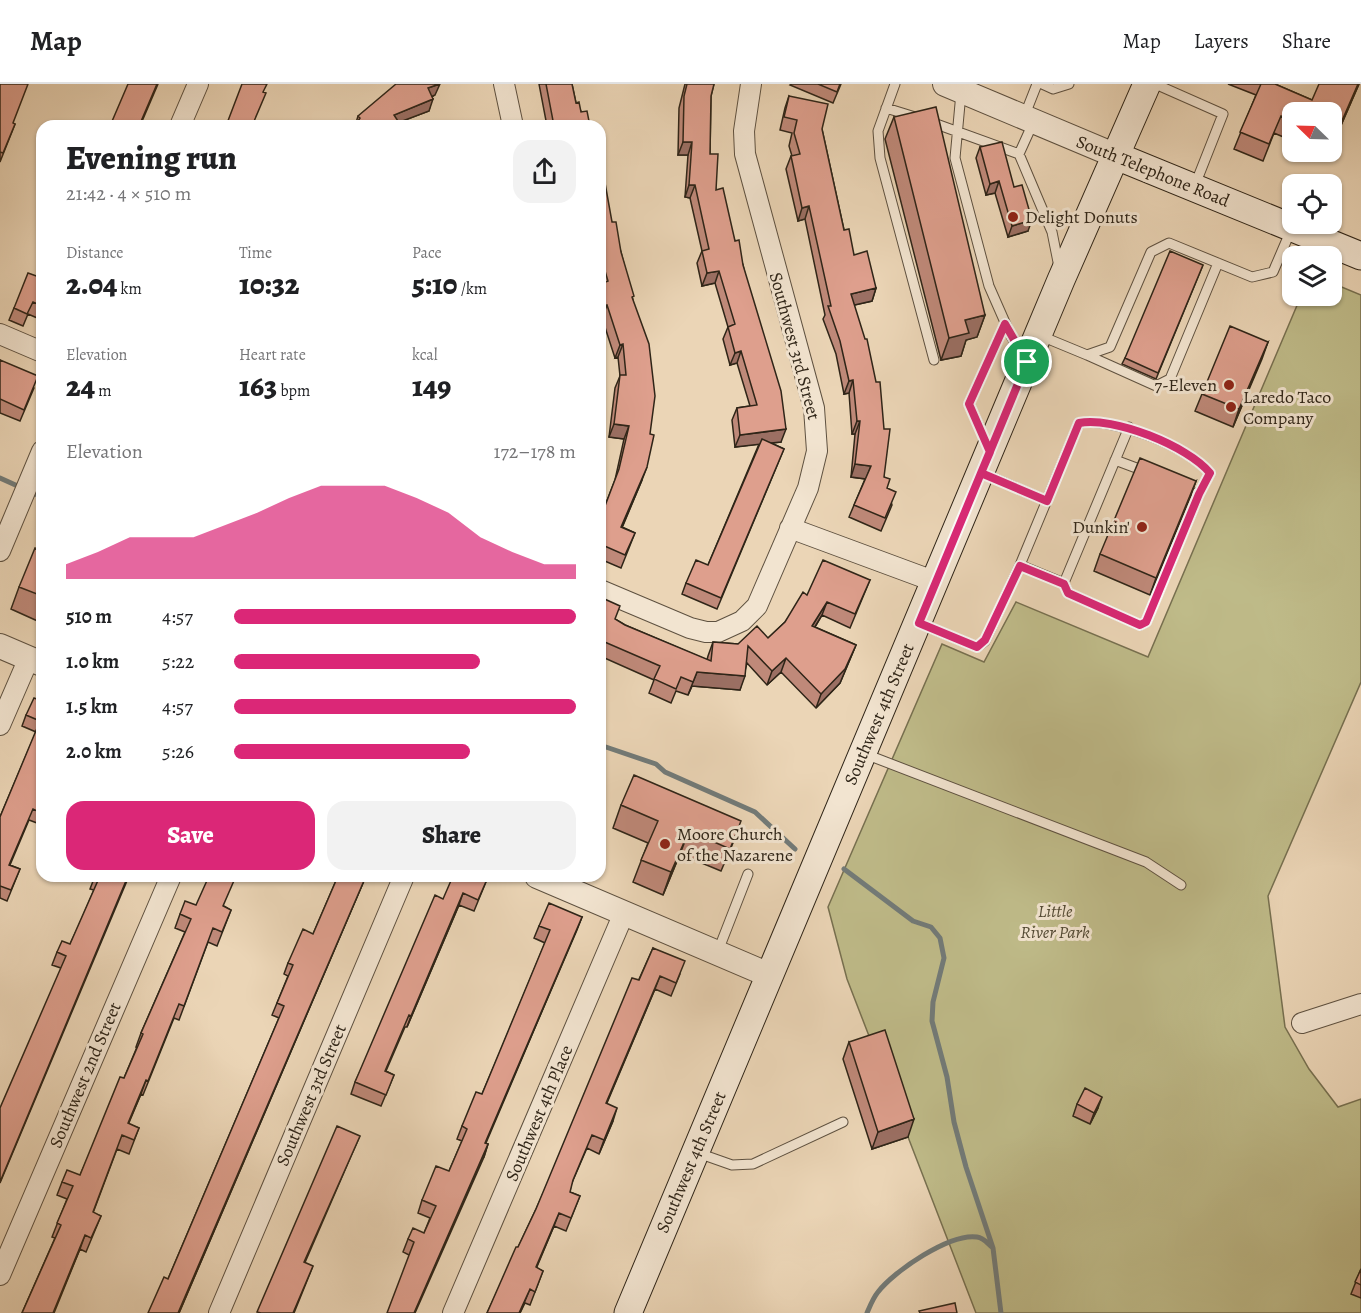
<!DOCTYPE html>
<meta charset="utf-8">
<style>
:root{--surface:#fff;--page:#f2f2f2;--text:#202124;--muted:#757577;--line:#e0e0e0;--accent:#db2777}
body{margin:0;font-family:Alegreya,serif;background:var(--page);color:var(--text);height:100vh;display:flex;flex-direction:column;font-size:22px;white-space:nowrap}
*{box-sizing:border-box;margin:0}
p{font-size:20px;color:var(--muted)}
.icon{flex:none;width:33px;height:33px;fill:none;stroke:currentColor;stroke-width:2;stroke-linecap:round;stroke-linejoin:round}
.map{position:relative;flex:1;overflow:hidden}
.drawer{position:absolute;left:36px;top:36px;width:570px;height:762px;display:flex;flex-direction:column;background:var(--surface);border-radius:18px;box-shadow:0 2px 4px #0004}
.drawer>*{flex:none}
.needle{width:39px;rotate:293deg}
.buttons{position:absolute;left:1282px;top:18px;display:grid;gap:12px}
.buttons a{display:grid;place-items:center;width:60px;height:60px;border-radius:12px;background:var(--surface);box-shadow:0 2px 4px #0004;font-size:30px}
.pin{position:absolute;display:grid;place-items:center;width:51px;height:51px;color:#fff;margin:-26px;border:3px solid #fff;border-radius:50%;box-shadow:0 2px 6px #0007}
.round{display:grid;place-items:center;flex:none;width:63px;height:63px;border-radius:18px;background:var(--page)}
.headline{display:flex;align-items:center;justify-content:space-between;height:102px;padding:0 30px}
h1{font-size:33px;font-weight:800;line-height:45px}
.metrics{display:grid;grid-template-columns:repeat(3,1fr);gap:9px;height:102px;padding:6px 30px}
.metrics div{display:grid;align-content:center}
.metrics b{font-size:30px;font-weight:800}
.metrics small{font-size:16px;font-weight:400}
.metrics p{font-size:16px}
.chart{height:168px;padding:12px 30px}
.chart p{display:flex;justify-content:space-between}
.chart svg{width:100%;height:108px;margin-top:6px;fill:var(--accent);opacity:.7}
.button{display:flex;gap:12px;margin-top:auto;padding:12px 30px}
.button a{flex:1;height:69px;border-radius:18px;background:var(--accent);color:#fff;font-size:24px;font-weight:800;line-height:69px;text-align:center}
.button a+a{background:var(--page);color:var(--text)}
ul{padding:0 30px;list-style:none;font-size:20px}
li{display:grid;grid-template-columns:96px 72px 1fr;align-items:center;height:45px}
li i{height:15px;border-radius:8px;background:var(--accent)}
header{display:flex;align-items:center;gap:36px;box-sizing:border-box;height:84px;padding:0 30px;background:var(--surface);border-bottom:2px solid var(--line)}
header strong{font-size:28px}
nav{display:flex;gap:33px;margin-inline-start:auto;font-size:21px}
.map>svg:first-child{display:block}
.green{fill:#bfbb89;stroke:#777050;stroke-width:1.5}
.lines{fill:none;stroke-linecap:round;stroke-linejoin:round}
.stream{stroke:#727b79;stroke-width:5}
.service-casing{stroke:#5e5140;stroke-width:11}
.minor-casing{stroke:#5e5140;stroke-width:22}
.tertiary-casing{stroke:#5e5140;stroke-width:26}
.secondary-casing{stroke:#2f2518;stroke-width:29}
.service{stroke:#f2e4d0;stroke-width:9}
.minor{stroke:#f2e4d0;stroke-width:20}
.tertiary{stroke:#f2e4d0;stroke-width:24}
.secondary{stroke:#f2e4d0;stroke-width:27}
.wall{fill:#bf8979;stroke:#2f2518;stroke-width:1.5}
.shaded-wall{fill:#9b6f63;stroke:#2f2518;stroke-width:1.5}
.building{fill:#de9f8d;stroke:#2f2518;stroke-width:1.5}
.route-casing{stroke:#fff;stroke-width:12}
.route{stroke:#db2777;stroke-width:8}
.poi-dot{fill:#8f2418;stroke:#f2e4d0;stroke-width:2}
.labels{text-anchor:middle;stroke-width:6;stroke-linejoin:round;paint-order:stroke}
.street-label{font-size:18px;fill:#2f2518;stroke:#f2e4d0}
.poi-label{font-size:18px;fill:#2f2518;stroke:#f2e4d0;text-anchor:start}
.park-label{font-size:18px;font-style:italic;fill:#534a34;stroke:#f2e4d0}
</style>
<header>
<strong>Map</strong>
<nav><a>Map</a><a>Layers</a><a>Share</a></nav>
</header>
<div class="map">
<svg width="1361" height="1229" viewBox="0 0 1361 1229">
<rect width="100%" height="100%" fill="#ebd5b6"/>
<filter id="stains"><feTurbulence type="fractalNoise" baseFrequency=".00333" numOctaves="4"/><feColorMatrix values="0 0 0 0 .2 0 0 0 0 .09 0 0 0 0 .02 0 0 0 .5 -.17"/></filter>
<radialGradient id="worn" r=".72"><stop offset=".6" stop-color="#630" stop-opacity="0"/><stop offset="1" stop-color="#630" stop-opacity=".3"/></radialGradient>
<path class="green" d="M1332,199l29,12v387l-93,214 17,131 24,42 29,38 23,-8v214h-385l-129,-334 -19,-72 114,-263 42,18 32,-60 132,55 153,-361h31z"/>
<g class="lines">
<path class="stream" d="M0,394l42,19
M600,661l56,19 9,8 90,40 40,37
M844,785l69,52 18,6 9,11 4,20 -11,44 -1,19 15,56 7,45 12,45 27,81 8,65
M867,1229c3,-7 6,-15 11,-21 16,-21 72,-59 99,-55 7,1 10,6 15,10"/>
<g class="service-casing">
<path id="service" d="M895,0l-17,47 2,27 54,202
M1042,0l11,5 16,-5
M1155,0l68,30 -28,71
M961,9l-6,65 34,128 22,50 13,21
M886,24l29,9
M1024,33l13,-33
M928,37l91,33 33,78 7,35
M1019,70l14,-31
M1041,252l46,19 23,-8 41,-95 18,-9 83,34 21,-5 18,-42
M1087,271l69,31 14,-7 48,-116
M986,358l-17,-38 36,-80
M1115,376l32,12
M984,390l63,27
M1020,481l44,18 65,-156
M1064,499l4,10 72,32 6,-3 53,-128 -3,-1
M921,540l56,23 8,-6 35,-76 59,-142c34,-6 109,23 131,50l-11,21
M865,670l281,108 35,23
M718,867l30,-77
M698,1069l34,12 21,-1 90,-42"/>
</g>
<g class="minor-casing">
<path id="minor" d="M504,0l9,42
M180,42l18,-42
M0,250l42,18
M790,444l146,54
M0,467l42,-100
M600,506l90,38 16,4h12l24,-11 15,-15 51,-118 9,-37 -3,-43 -69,-254 -1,-23 7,-47
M0,641l29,-67
M1302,939l59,-19
M0,1191l171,-399
M219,1229l185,-437
M453,1229l171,-400"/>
</g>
<g class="tertiary-casing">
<path id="tertiary" d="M945,0l169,71
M0,562l42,18
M537,792l232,99"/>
</g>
<g class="secondary-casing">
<path id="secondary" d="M1114,71l247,101
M628,1229l433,-1033 86,-196"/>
</g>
<use href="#service" class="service"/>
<use href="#minor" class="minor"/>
<use href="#tertiary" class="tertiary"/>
<use href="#secondary" class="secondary"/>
</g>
<path class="wall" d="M0,0l13,39 2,1 -15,38z
M539,0h33l4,19 14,23h-43z
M685,0h29l-3,12 -1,58 6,36 19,51 8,24 38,177 -10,1 13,6 -67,160 -35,-15 4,-11 22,-18 51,-121 -24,3 -3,-27 5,-12 13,-2 -13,-43 -7,2 -7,-26 5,-12 -13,-44 -13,3 -5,-23 5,-12 -12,-53 -5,-1 3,-42h-10l1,-47z
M791,0h50l-8,19 -43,-18z
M1228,0h47l37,16 47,-16 -27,62v-34h-39v29l-19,-8 -11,28 -29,-12 22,-54z
M435,11l-3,2 -3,14 -32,12 -1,3h-41l3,-10z
M789,12l33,33 22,101 10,25 22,33 -4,13 -18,4 30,172 8,28 -11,26 -32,-14 16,-38 -14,-2 4,-43h-3l-3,-41 -5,1 -8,-40 -13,-35 2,-4 -20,-96 -7,2 -12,-52 5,-13h1l-3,-10 3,-13 -12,-3 5,-22z
M894,33l91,198 -8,22 -11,3 -5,16 -20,4 -56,-221z
M980,63l34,40 14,44 -20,6 -13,-44 -9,2 -10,-37z
M1317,68h12l-2,4z
M600,100l21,68 12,48 9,180 -20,47 13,6 -14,35 -21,-9v-40l15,-39 9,-41 -15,-2 6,-49 5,-12 -2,-19 -3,1 -13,-40h-2z
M1203,181l-47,114 -34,-15 3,-6z
M42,194v42l-14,-6 -5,12 -14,-6 5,-12z
M1268,258l-35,85 -38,-16 7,-17z
M0,276l34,28 -14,33 -20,-8z
M1196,397l-46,114 -56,-24 6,-17z
M42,467v72l-31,-14 8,-22z
M870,496l-20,48 -28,-13 -7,12 41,18 -16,38 -24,25 -35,-36 -14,13 -20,-22 -7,27 -48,-4 -4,9 -12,-4 -5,12 -22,-10 5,-13 -54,-24v-59l15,22 10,6 82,35 1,-4 5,-14 25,2 30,-6 17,-16 22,-27z
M42,617v111l-5,11 -8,-3 -19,45 10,4 -13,32 -7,-3v-81l36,-85 -14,-6 4,-11z
M621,721l112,38 -12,28 -41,-17 -17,41 -30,-13 15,-39 -35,-15z
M95,792h34l-68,92 -9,-3 5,-13 13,-8 9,-19 15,-35 -4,-1z
M338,792h28l-187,437 -11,-34 111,-261 -7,-3 16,-39 -4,-2 4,-11 25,-29z
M488,793l-14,34 -15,-6 -52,122h-2l-19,44 8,4 -13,31 -30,-12 4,-12 88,-183z
M196,821l28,1 7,4 -14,36 -9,-4 -29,78 -5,-2 -31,77 -2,-1 -13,30 11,4 -10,26 -12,-5 -24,64 8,3 -15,36 -6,-3 -26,64h-32l33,-75 -3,-1 15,-38 -10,-4 5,-13 18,-7 44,-97 13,-31h-1l5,-14 44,-101 -10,-4 5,-14z
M582,833l-96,226 2,1 -4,13 -75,98 -6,-3 5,-13 16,-6 6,-15 -12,-5 4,-13 27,-29 13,-30 -5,-2 5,-13 20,-32 18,-42 45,-109 -11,-5 5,-12z
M653,864l27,26 -9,22 -16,-7 -48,114 6,18 -14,33 -12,-6 -16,37 -1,7 10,4 -14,35 -12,-5 -18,42 7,3 -13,34 -5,-2 -5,10h-33l49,-104z
M849,958l59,95 -36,12 -29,-90z
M1077,1020l21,4 -8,16 -17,-8z
M1361,1185v29l-10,-4z"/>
<path class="shaded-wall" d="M157,0h1l-18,42h-1z
M440,0l-5,11 -11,5 4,-12z
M1358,0h1l-27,62v-3z
M433,15l-4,12 -32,12 -1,3h-5l3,-11z
M683,58h9l-4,13h-10z
M999,97l-4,12 -9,2 4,-11z
M689,101h6l-5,13 -5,-1z
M809,122l-4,13 -7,2 4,-13z
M1032,136l-4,11 -20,6 4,-11z
M719,187l-4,12 -13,3 5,-13z
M876,204l-4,13 -26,6 5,-13z
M607,221l-5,13h-2v-11z
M985,231l-8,22 -11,3 -5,16 -20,4 8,-22 16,-18z
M1268,258l-6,17 -29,68 6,-18z
M623,260l-5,13 -3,1 5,-13z
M741,267l-4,12 -7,2 5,-12z
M853,296l-4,13 -5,1 5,-13z
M857,337h3l-5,13h-3z
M614,340l15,2 -5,13 -15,-2z
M786,345l-5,13 -46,5 5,-12z
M855,380l16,2 -5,13 -15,-2z
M647,383l-5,13 -25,60 4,-13z
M1196,397l-6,17 -40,97 6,-17z
M827,518l-5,13 -15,25 5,-14z
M856,561l-16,38 -24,25 5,-14z
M786,574l-5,14 -14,13 5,-14z
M697,588l48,4 -5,14 -48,-4 -4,9z
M689,747l-9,23 -17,41 8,-23z
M128,792h1l-129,307v-1z
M366,792l-187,437h-1z
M463,809l-4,12 -52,122 4,-11z
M582,833l-5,13 -97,225 5,-12z
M660,892l-5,13 -54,127 5,-13z
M146,996l-5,14 -18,43 5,-14z
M1102,1013l-4,11 -8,16 4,-11z
M617,1024l-4,13 -14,33 5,-14z
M914,1035l-6,18 -36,12 6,-17z
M360,1052l-5,11 -55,127 4,-12z
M488,1060l-4,13 -69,156h-1z
M559,1129l-5,13 -23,55 5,-14z
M85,1151l-5,14 -27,64z
M313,1182l-19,47h-1z
M530,1205l-10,24h-1z"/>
<path class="building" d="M0,0h28l-15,39 2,1 -12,29 -3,-1z
M128,0h29l-18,42h-29z
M242,0h25l-4,8 3,1 -14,33h-26z
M396,0h43l-11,4 5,11 -39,16 4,6 -7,5h-36l5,-8 -2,-2z
M546,0h26l4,19 3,-1 2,10 6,-1 3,15h-36z
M687,0h27l-3,12 -1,58h8l-2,36 7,-2 12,53 4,-1 4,25 38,126 5,38 -46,6 -3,-27 20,-3 -16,-54 -6,2 -7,-26 7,-3 -16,-53 -12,2 -5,-22 7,-2 -14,-64h-6l3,-43h-9l1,-46z
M818,0h22l-3,8z
M1261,0h14l37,16 7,-16h39l-24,55 -2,-1v-26h-39v9l-12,-5 -12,28 -29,-12z
M789,12l39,8 -6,25 22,101 5,-1 5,26 13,-4 9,37 -25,6 14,45h2l9,43h4l4,47h6l-6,48 6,2 -3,9 9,4 -11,26 -31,-13 17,-39 -16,-2 5,-43h-3l-4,-41 -4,1 -9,-40 -12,-35h3l-22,-100 -7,2 -11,-52 9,-2 -6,-21 3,-13 -13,-3z
M936,23l49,208 -20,5 4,13 -20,5 -55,-221z
M1002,58l12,45 8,-2 10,35 -20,6 -13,-45 -9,3 -10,-37z
M605,99l7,39h4l5,30 13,44 -2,1 17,47 6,52 -5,38 4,1 -7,32 -26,60 14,6 -10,22 -25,-11v-25l19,-50 10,-43 -15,-2 6,-49h6l-3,-31 -3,1 -13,-40 -7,2v-23l8,-3 -8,-27v-70z
M1170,167l33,14 -45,108 -33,-15z
M28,189l14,5v28l-9,-4 -6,12 -13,-6z
M1230,242l38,16 -29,67 -37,-15z
M0,276l38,16 -14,34 -24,-11z
M762,355l22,10 -63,149 -35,-15 10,-23 12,5z
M1140,374l56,23 -40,97 -56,-24z
M35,464l7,3v45l-23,-9z
M823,476l47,20 -15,34 -28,-12 -15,24 44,19 -11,24 -24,25 -35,-36 -14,13 -24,-25 -3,30 -48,-4 -4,10 -12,-5 -5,12 -22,-10 6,-13 -60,-26v-43l20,9 -5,13 10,6 86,36 2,-19 25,2 19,-18 11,12 17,-16 18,-30 4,3z
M34,614l8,3v109l-1,3 -8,-4 -24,56 11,4 -9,21 -11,-4v-69l40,-96 -14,-6z
M634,691l107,46 -11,28 -41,-18 -18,41 -30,-12 17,-39 -37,-16z
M95,792h33l-128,306v-74l66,-152 -9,-4 5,-11 8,3 29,-66z
M209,792h27l-13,30 8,4 -9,22 -9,-4 -29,78 -5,-2 -31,77 -2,-1 -18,43 11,5 -5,12 -12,-5 -29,77 8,4 -10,22 -6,-3 -32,78h-31l39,-88 -4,-2 16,-37 -11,-4 5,-12 13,5 40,-98 4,1 19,-44 -2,-1 50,-114 -11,-5 5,-13 11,4z
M338,792h28l-188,437h-30l16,-36 4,2 116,-273 -7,-3 16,-38 -5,-2 15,-34 10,5z
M453,792h31l4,1 -10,23 -15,-7 -52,123 -2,-1 -24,56 9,4 -8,20 -31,-13 80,-187 8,4z
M549,819l33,14 -97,226 3,1 -74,169h-27l27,-71 -6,-3 5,-11 11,5 12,-27 -14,-6 14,-34 13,5 18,-42 -5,-3 14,-34 6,2 68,-164 -11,-4z
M653,864l32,13 -9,22 -16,-7 -54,127 11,5 -13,32 -12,-5 -19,45 -3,12 10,4 -9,22 -12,-5 -23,54 7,4 -8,21 -5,-3 -11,24h-32l29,-66h2l18,-38 96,-231 7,2z
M885,946l29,89 -36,13 -29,-90z
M1085,1004l17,9 -8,16 -17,-9z
M337,1042l23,10 -56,126 9,4 -20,47h-32l-4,-1z
M1361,1185v16l-6,-3z
M955,1219l2,10h-37l-1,-2z"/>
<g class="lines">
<g class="route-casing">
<path id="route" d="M1027,278c-36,87 -72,174 -108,261l58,24 8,-7 35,-74 44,18 4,9 72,32 6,-3 53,-128 11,-21c-22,-27 -97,-57 -131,-50l-32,78 -66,-28 9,-21 -21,-48 36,-80 22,38"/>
</g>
<use href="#route" class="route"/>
</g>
<g class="poi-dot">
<circle cx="1013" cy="133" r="6"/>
<circle cx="1229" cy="301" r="6"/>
<circle cx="1231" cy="323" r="6"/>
<circle cx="1142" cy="443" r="6"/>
<circle cx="665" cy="760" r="6"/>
</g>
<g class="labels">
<g class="street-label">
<text transform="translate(1153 87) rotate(22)" y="6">South Telephone Road</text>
<text transform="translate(795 262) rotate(75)" y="6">Southwest 3rd Street</text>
<text transform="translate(879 630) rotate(-67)" y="6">Southwest 4th Street</text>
<text transform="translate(85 991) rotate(-67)" y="6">Southwest 2nd Street</text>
<text transform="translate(311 1011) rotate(-67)" y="6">Southwest 3rd Street</text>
<text transform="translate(539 1029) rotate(-67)" y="6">Southwest 4th Place</text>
<text transform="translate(691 1078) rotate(-67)" y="6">Southwest 4th Street</text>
</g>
<g class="poi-label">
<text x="1025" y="139">Delight Donuts</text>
<text x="1217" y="307" text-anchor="end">7-Eleven</text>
<text x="1243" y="319">Laredo Taco<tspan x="1243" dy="21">Company</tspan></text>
<text x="1130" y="449" text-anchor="end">Dunkin'</text>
<text x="677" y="756">Moore Church<tspan x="677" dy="21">of the Nazarene</tspan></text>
</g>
<g class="park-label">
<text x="1055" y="833">Little<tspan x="1055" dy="21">River Park</tspan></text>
</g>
</g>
<rect width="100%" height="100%" filter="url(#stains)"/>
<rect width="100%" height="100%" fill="url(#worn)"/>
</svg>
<div class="buttons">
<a><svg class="needle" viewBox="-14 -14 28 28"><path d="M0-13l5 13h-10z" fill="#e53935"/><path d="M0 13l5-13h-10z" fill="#757577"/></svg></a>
<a><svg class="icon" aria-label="locate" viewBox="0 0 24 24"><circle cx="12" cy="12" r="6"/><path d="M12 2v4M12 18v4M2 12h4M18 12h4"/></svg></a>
<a><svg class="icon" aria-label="layers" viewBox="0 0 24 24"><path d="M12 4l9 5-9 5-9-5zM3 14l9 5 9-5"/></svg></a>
</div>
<div class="pin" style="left:1027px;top:278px;background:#1e9e55"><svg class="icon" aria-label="arrive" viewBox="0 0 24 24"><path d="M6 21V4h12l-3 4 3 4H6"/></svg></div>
<section class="drawer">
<div class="headline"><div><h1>Evening run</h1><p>21:42 · 4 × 510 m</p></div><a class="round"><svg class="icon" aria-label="share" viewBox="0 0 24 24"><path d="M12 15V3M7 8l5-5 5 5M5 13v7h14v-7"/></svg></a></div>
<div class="metrics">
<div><p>Distance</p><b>2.04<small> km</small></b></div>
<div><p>Time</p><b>10:32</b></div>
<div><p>Pace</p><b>5:10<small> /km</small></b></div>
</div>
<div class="metrics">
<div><p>Elevation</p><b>24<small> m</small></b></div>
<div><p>Heart rate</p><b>163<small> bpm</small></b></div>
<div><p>kcal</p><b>149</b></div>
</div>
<div class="chart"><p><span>Elevation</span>172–178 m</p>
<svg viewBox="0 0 160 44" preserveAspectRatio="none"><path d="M0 44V38L10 33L20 27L30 27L40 27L50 22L60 17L70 11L80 6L90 6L100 6L110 11L120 17L130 27L140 33L150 38L160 38V44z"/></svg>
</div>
<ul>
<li><b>510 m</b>4:57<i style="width:100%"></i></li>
<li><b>1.0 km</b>5:22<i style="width:72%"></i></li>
<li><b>1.5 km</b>4:57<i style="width:100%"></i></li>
<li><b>2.0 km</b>5:26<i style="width:69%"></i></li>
</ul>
<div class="button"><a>Save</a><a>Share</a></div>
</section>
</div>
